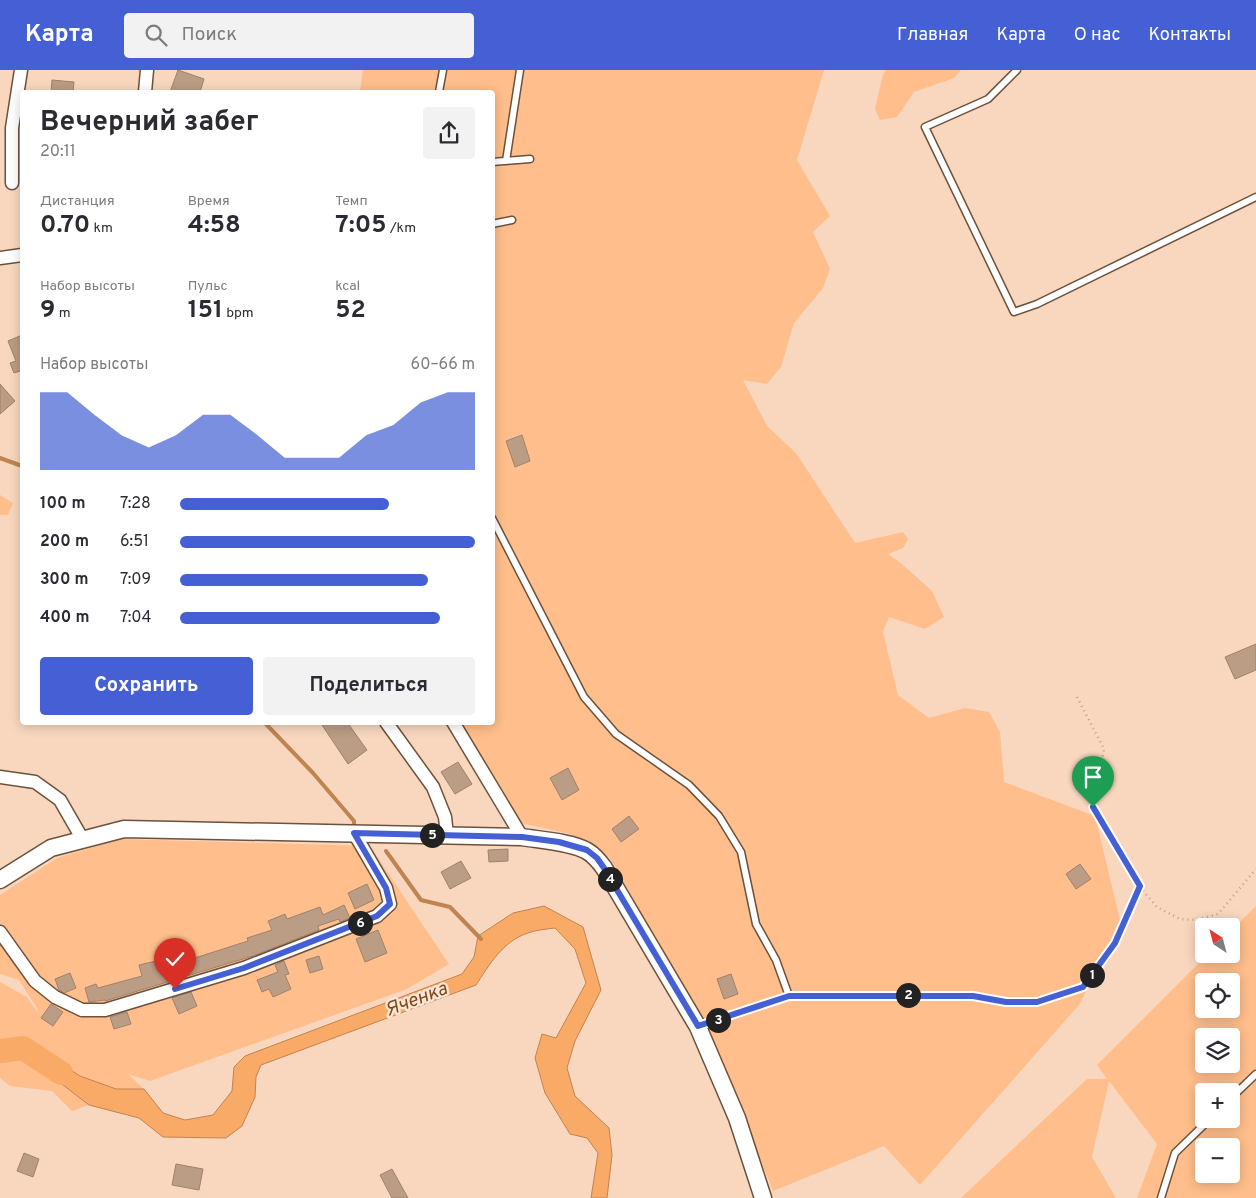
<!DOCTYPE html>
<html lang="ru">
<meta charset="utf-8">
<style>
:root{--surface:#fff;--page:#f2f2f3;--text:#2b2b33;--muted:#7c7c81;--accent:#4460d4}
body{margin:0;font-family:Overpass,sans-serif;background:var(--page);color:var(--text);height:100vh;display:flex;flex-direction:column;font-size:19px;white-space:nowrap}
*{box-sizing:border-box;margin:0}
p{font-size:16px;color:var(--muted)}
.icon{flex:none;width:28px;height:28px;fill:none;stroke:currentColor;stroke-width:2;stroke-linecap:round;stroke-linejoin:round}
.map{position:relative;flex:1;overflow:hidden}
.drawer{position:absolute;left:20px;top:20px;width:475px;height:635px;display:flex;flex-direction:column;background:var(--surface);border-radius:5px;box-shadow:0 2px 12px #0003}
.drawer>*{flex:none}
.needle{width:32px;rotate:324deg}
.controls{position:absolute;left:1195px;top:848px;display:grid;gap:10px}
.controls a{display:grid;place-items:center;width:45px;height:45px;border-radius:5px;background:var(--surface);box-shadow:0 2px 12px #0003;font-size:25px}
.pin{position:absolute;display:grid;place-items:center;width:42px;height:42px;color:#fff;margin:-51px -21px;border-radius:50% 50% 50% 0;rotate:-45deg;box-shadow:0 0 5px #0007}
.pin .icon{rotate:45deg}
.km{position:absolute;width:25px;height:25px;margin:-12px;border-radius:50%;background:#222;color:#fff;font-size:14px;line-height:25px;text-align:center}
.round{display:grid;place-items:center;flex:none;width:52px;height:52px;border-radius:5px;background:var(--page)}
.overview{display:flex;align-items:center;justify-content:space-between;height:85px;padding:0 20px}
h1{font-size:28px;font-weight:700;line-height:38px}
.stats{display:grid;grid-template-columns:repeat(3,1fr);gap:8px;height:85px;padding:5px 20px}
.stats div{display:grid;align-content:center}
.stats b{font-size:25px;font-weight:700}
.stats small{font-size:14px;font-weight:400}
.stats p{font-size:14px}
.chart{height:140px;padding:10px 20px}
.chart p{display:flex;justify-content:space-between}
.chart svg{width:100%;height:90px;margin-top:5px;fill:var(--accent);opacity:.7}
.cta{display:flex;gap:10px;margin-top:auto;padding:10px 20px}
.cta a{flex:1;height:58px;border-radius:5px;background:var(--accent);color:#fff;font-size:20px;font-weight:700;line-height:58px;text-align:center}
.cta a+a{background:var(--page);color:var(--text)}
ul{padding:0 20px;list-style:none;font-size:16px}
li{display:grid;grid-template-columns:80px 60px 1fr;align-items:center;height:38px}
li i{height:12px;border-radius:6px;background:var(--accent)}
header{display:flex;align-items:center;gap:30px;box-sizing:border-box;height:70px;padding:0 25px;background:var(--accent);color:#fff}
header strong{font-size:24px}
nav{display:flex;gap:28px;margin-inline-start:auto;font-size:18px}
.search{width:350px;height:45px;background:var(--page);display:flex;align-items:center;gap:12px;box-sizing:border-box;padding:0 18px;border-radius:5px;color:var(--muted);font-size:19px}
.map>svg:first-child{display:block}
.green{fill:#ffbe8b;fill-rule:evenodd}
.water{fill:#faaa67;stroke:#c08452}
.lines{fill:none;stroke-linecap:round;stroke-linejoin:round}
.stream{stroke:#c08452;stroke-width:4}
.river{stroke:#faaa67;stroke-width:24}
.building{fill:#bb9c85;stroke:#a0826b}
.service-casing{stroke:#6c513b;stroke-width:9}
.minor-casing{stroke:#6c513b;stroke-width:15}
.tertiary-casing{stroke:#6c513b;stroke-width:19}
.path{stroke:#bda28e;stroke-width:2.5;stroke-dasharray:1 4;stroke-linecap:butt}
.service{stroke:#fff;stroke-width:6}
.minor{stroke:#fff;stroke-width:12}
.tertiary{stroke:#fff;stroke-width:16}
.route-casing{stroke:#fff;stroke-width:10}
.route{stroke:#4460d4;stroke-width:6}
.labels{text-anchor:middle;stroke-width:4.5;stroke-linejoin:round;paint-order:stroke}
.water-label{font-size:19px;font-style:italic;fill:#7e4919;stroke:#fbe7d8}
</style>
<header>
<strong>Карта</strong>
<div class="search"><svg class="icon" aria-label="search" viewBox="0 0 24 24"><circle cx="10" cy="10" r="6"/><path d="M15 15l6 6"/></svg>Поиск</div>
<nav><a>Главная</a><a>Карта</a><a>О нас</a><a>Контакты</a></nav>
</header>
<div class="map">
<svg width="1256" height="1128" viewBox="0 0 1256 1128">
<rect width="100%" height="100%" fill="#f8d7be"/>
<path class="green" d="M363,0h461l-27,90 33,56 -17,16 17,37 -7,19 -29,35 -13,44 -14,17 -24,-4 24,46 29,27 59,90 48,-11 5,7 -5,9 -15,6 14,10 30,27 12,26 -19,12 -36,-12 -6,15 15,63 31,23 36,-10 24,4 11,20 4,50 91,34 26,108 -42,81 -159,180 -36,-39 -111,45 -69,-169 -95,-165 -39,-23 -49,-11 -61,-100 32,-1v-630h-132z
M886,0h75l-7,8 -40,14 -17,25 -17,3 -5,-11 8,-35z
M0,425l13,8 -5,12h-8z
M120,769l250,7 79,118 -42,25 -257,92 -22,-7 16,15h-28l-36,-13 -35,-22 -21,2 65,49 -17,6 -20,-20 -42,-5 -10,-8v-96l27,15 11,16 -1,-5 -18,-28 -19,-6v-79l57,-37z
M1256,836v292h-119l20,-54 -48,-63 -17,76 24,41h-155l126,-119h20l-10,-14 111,-111h23v-23zM1204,911h27v28h-27zM1204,966h27v28h-27zM1204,1021h27v28h-27zM1204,1076h27v28h-27z"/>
<path class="water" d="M544,836l39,21 18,63 -26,51 -8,27 8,28 34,32 3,27 -5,43h-16l7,-45 -11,-15 -17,-4 -25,-41 -10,-35 7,-24 14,4 30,-55 -11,-34 -20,-21c-8,1 -19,2 -27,5 -25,8 -39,32 -52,52l-215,80 -5,12 -1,20 -13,29 -16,12 -63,-1 -24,-19 -50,-13 -65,-50 21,-1 35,22 36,13h28l19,24 22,7 28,-5 19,-24 2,-24 11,-11 217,-82 12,-17 4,-21 35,-23z"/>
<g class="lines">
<path class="stream" d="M0,388l22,8
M264,652l49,51 41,48v7l3,-1
M386,781l35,49 29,7 31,32"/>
<path class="river" d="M0,981l23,-3 38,25"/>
</g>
<path class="building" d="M178,0l26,9 -4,13h-30z
M52,10l22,2 -1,10h-22z
M22,265v41l-2,-5 -6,2 -4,-10 6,-2 -8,-20z
M0,314l15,17 -15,13z
M522,365l8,26 -15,6 -9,-26z
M1256,574v26l-21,9 -10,-22z
M320,652h27l20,28 -19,14z
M458,692l14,22 -17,10 -14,-22z
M568,698l11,22 -17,10 -12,-22z
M629,746l10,13 -18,13 -9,-13z
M508,779v12l-19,1 -1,-12z
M461,791l10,17 -21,11 -9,-17z
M1080,794l11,15 -15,10 -10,-15z
M367,814l7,16 -19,9 -7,-16z
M344,835l6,13 -10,4 -1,-3 -21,7 1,4 -66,26 -148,45v-1l-16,2 -4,-14 11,-4 2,4 44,-12 -3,-11 21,-5 1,7 18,-4 69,-22 -1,-3 25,-8 -4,-9 17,-7 2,5 33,-12 3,8z
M378,860l9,23 -22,9 -9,-23z
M319,886l4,13 -13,4 -4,-13z
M284,891l5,13 -4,1 6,14 -18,8 -4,-8 -7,3 -5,-12 21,-8 -3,-7z
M70,903l6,15 -12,5 -5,-3 -4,-11z
M731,904l7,20 -14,5 -7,-20z
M191,922l6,14 -18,8 -7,-16z
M51,934l12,8 -10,14 -12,-8z
M127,942l4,12 -17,5 -4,-12z
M24,1083l15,6 -6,18 -16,-6z
M176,1094l27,5 -4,21 -27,-5z
M392,1099l16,29h-16l-12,-23z"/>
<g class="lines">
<g class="service-casing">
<path id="service" d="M1017,0l-29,29 -63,28 89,185 23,-8 219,-107
M439,22l4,-22
M506,91l14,-91
M492,92l38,-3
M492,154l20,-4
M492,448l92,179 32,37 73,51 30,31 22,36 15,72 20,36 13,36
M1231,1028l25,-24
M1161,1128l14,-45 35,-34"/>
</g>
<g class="minor-casing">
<path id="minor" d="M145,22l2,-22
M12,113v-55l9,-58
M0,188l22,-3
M386,652l47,65 12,30 2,18
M453,652l69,115
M0,707l35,5 25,18 23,40
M0,862l35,49 20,16 27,13h23l139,-42 133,-52 13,-12 -4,-16 -32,-55"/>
</g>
<g class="tertiary-casing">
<path id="tertiary" d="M0,810l51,-32 73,-19 398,8c18,3 50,5 65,14 7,4 12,10 17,17l94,159 39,91 26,80"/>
</g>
<path class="path" d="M1077,627l27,52 -11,58 46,79 18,21 23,12 16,1 22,-6 38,-45
M797,926h176l33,6h31l46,-15 32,-44 24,-57
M711,952l71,-24"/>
<use href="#service" class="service"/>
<use href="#minor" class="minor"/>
<use href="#tertiary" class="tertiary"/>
</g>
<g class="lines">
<g class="route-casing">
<path id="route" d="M175,919l69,-21 133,-52 13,-12 -4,-16 -32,-55 168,4 37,5 28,8 10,8 7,10 94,158 91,-30h184l33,6h31l46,-15 32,-44 25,-57 -47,-79"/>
</g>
<use href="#route" class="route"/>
</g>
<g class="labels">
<g class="water-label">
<text transform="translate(416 928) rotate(-21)" y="7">Яченка</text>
</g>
</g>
</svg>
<div class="controls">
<a><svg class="needle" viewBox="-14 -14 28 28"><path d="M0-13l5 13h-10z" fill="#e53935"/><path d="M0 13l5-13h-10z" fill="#7c7c81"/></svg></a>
<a><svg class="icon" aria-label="locate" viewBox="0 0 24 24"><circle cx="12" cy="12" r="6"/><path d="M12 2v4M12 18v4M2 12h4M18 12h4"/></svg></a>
<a><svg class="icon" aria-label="layers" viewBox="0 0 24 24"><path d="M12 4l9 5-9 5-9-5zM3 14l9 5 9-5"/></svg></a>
<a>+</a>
<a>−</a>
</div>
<div class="pin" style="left:1093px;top:737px;background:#1e9e55"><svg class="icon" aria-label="arrive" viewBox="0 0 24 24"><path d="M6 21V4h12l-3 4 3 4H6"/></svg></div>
<div class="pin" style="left:175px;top:919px;background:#d93025"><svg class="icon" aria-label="check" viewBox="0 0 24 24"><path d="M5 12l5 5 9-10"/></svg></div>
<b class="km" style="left:1092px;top:905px">1</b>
<b class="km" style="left:908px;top:925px">2</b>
<b class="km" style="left:718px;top:950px">3</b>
<b class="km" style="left:610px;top:809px">4</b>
<b class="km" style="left:432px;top:765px">5</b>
<b class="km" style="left:360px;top:853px">6</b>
<section class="drawer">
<div class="overview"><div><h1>Вечерний забег</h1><p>20:11</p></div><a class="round"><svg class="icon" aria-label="share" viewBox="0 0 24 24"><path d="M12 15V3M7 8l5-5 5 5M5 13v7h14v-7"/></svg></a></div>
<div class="stats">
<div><p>Дистанция</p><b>0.70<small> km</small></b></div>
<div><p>Время</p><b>4:58</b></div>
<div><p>Темп</p><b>7:05<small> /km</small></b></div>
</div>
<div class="stats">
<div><p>Набор высоты</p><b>9<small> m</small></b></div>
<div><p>Пульс</p><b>151<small> bpm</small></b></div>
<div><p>kcal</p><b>52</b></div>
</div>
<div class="chart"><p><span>Набор высоты</span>60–66 m</p>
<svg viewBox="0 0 160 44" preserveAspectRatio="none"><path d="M0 44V6L10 6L20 17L30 27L40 33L50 27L60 17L70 17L80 27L90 38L100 38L110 38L120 27L130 22L140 11L150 6L160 6V44z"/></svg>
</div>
<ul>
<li><b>100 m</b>7:28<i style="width:71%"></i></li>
<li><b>200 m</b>6:51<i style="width:100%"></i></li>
<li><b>300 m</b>7:09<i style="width:84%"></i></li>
<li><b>400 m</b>7:04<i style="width:88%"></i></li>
</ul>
<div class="cta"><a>Сохранить</a><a>Поделиться</a></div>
</section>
</div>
